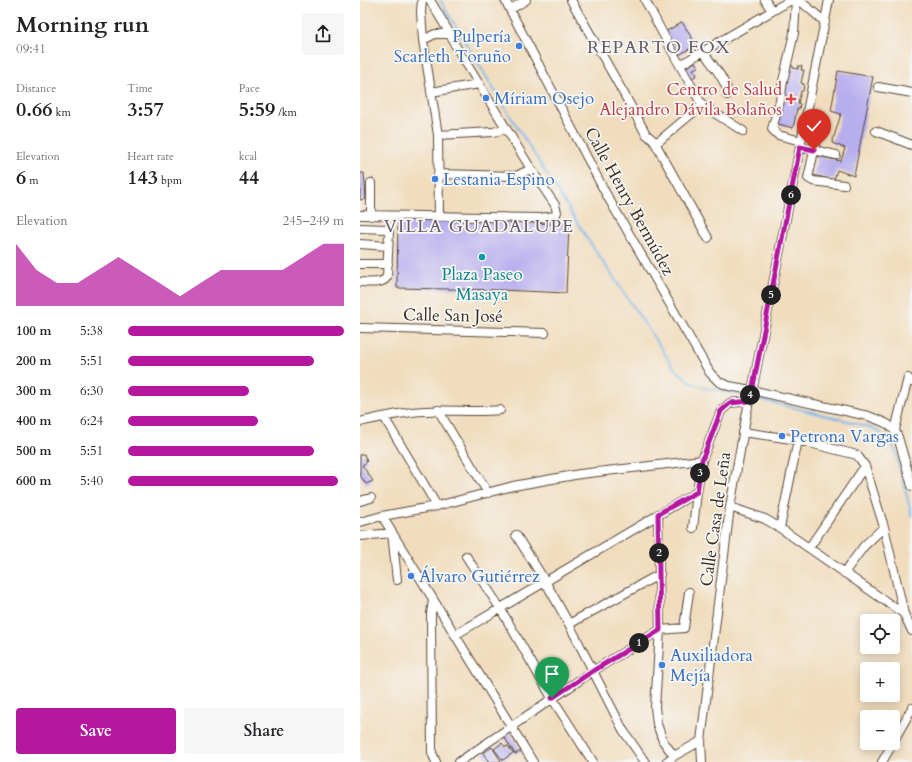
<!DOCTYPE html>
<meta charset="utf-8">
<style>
:root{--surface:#fff;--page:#f6f6f6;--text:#202124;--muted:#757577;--accent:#b5179e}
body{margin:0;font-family:Cardo,serif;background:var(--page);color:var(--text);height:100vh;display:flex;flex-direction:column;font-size:15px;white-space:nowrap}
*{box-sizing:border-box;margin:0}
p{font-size:13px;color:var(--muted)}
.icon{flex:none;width:22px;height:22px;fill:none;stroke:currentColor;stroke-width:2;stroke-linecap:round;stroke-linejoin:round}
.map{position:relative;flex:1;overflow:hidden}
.sheet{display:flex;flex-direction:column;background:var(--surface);width:360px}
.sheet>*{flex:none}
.fabs{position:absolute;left:500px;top:614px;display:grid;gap:8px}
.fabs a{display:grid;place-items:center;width:40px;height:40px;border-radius:4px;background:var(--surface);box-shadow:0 2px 10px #0003;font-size:20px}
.pin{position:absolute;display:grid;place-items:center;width:34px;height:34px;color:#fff;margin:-41px -17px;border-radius:50% 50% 50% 0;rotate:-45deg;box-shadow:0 0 4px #0007}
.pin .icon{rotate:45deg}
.km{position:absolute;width:20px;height:20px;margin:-10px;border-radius:50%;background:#222;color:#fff;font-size:11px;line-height:20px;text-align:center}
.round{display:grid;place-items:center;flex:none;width:42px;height:42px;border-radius:4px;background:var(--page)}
.headline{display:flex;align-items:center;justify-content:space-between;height:68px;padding:0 16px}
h1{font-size:22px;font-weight:800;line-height:30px}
.metrics{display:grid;grid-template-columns:repeat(3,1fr);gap:6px;height:68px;padding:4px 16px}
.metrics div{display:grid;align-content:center}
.metrics b{font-size:20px;font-weight:800}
.metrics small{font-size:11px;font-weight:400}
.metrics p{font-size:11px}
.chart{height:112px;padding:8px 16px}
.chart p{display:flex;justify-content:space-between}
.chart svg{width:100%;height:72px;margin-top:4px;fill:var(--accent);opacity:.7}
.action{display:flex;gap:8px;margin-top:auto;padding:8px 16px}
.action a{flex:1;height:46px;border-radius:4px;background:var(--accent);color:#fff;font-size:16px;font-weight:800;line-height:46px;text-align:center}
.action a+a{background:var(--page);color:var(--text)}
ul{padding:0 16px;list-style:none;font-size:13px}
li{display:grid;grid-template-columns:64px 48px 1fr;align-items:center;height:30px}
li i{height:10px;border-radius:5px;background:var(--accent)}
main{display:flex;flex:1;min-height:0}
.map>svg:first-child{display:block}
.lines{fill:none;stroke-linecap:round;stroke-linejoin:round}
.stream{stroke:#78b5eb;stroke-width:2}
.building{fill:#b7aeee}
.minor-casing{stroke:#564536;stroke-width:10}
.minor{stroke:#fff;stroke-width:8}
.route-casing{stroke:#fff;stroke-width:8}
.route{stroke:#b5179e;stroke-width:5}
.shop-dot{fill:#3f7fe0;stroke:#f6f6f2;stroke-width:1.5}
.health-dot{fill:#e0444e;stroke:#f6f6f2;stroke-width:1.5}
.culture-dot{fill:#0f9aa8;stroke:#f6f6f2;stroke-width:1.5}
.labels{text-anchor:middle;stroke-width:3.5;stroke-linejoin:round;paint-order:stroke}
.shop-label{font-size:17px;fill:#366cbe;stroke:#f6f6f2;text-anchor:start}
.health-label{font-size:17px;fill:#be3a42;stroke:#f6f6f2;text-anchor:end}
.street-label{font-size:17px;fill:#3b2a1e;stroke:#f6f6f2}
.culture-label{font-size:17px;fill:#0d838f;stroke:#f6f6f2}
.neighbourhood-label{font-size:18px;letter-spacing:1px;fill:#665867;stroke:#f6f6f2}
</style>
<main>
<section class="sheet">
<div class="headline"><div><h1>Morning run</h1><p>09:41</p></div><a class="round"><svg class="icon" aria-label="share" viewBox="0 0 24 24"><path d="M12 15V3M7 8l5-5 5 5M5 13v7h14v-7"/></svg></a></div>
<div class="metrics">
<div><p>Distance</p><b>0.66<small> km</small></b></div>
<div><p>Time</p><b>3:57</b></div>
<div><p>Pace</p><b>5:59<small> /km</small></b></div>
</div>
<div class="metrics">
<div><p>Elevation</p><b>6<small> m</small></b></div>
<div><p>Heart rate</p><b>143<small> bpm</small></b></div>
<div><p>kcal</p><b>44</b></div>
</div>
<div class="chart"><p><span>Elevation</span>245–249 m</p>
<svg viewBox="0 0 160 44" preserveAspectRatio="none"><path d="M0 44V6L10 22L20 30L30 30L40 22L50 14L60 22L70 30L80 38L90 30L100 22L110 22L120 22L130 22L140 14L150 6L160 6V44z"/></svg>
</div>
<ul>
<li><b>100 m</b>5:38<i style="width:100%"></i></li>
<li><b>200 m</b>5:51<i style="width:86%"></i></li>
<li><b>300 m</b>6:30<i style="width:56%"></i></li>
<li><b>400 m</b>6:24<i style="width:60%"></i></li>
<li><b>500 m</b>5:51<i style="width:86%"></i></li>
<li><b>600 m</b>5:40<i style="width:97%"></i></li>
</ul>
<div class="action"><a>Save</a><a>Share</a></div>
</section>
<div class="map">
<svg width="552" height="762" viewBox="0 0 552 762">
<rect width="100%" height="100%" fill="#f6f6f2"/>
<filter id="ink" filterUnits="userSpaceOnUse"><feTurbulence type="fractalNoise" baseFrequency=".025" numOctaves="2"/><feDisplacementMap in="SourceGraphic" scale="8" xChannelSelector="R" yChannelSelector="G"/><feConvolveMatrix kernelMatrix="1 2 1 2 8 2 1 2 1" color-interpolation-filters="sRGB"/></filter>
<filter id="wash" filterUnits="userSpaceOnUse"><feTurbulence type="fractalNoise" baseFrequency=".012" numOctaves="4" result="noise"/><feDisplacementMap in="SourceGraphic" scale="16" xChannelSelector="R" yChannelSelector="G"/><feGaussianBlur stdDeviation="0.9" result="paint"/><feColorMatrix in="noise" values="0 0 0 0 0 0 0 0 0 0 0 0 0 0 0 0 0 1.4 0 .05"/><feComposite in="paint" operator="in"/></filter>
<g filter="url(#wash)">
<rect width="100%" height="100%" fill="#f1ddbe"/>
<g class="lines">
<path class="stream" d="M80,0l64,106 85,135 86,128 18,15 16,5 30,5
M398,399l90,22 26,8 14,9 7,12 17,66"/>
</g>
<g id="blocks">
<path class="building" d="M322,22l14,23 -17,10 -14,-23z
M335,62l3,5 -5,2 4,6 -6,4 -6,-11z
M428,65l5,1v2l5,1v-3h4l-1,4h3l-3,13 3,1 -1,7h-2l-3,12 2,1 -1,5h-2l-4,19 -15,-4 12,-56z
M478,71l35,6 -19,99 -17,-6 -3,10 -21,-5 4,-19 24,5 4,-13 -13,-5 9,-29 -10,-3z
M0,173h4l2,26 -6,1z
M38,219l79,1 92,5 -3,68 -65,-3 -104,-2z
M4,454l3,8 -5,3 11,16 -7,3 -6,-9v-20z
M148,730l13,21 -6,3 -13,-20z
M142,743l3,4 3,-1 5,7 -10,7 -9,-11z
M132,747l9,14 -2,1h-10l-6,-9z"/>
</g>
</g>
<g filter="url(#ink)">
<use href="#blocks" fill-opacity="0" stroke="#564536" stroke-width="1"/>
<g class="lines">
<g class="minor-casing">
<path id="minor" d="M70,0l20,34
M145,0l101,194 104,179 9,9 10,4 22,4 117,26c13,5 24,7 30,21l14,49
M211,0l53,94 22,40 8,7h5l43,-36
M285,0l33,62 24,43 41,26
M405,0l7,11
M436,0l-2,33 -11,48 -3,20 -8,28 6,6 23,6
M439,0l26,22
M151,9l15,-9
M63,40l15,95 1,82
M343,51c6,10 27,33 24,44
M320,65l111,-65
M518,87l34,6
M71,92l48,-8
M461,120l-13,58 5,3 31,4
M516,131l36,14
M78,135l55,-3 13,-3
M294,141l54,97
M440,147l36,8
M78,174l78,2 15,-7
M11,183v33
M0,215l180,3 15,-2 2,-4 -2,-7 -24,-36 -76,-124 -5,-11h-15l-12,6 -2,-28 1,-12
M0,228l26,1 3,3 -2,45c-5,8 -19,5 -27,5
M0,244l28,2
M0,264h28
M0,328l185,5
M78,410l50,83
M24,417l53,89
M0,422c17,-4 35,-8 52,-10 29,-4 59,1 88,-2
M535,430l13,-52 4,4
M383,432l55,8 59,15 8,11 19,61 20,87 8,17
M0,501l11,-3
M370,507l35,12 15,9 124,86
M298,514l2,116 -5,77 2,17 6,17 11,15
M22,516l151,246
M0,522l22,-6 55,-10 76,-20 67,-12 122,-14
M333,528l4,-36 5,-32 19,-49 9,-8 19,-2
M420,528l18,-88
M156,535l29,46 24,43 24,47 30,59 22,32
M0,536l32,-3 5,47
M449,548l56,-82
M106,556l34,52 52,90 41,64
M484,573l20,-27 20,-19
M73,599l-2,15 1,139 4,9
M209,624l91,-50
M95,635l242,-143
M533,742l19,-34
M99,762l134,-91 67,-41 24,-2 5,-36
M306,762l8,-6 27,-15
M342,762l-1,-21 29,-234 19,-106 4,-15 76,-386
M522,762l11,-19"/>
</g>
<use href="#minor" class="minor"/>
</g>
</g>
<g class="lines" filter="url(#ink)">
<g class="route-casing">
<path id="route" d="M192,698l41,-27 67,-41 -2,-116 39,-22 5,-32 19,-49 9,-8 19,-2 4,-15 47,-239 14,3"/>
</g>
<use href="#route" class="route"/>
</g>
<g class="shop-dot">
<circle cx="159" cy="46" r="4"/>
<circle cx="126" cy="98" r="4"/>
<circle cx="75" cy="179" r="4"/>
<circle cx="422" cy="436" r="4"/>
<circle cx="51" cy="576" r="4"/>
<circle cx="302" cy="665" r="4"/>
</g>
<path class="health-dot" d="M429 93h4v4h4v4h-4v4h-4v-4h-4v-4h4z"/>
<circle class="culture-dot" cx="122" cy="257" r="4"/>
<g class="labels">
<g class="shop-label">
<text x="151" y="42" text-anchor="end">Pulpería<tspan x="151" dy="20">Scarleth Toruño</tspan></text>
<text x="134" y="104">Míriam Osejo</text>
<text x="83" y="185">Lestania Espino</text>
<text x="430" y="442">Petrona Vargas</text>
<text x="59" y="582">Álvaro Gutiérrez</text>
<text x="310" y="661">Auxiliadora<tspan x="310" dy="20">Mejía</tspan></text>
</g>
<g class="health-label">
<text x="422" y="95">Centro de Salud<tspan x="422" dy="20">Alejandro Dávila Bolaños</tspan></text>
</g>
<g class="street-label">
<text transform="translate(270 201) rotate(61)" y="6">Calle Henry Bermúdez</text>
<text transform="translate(93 315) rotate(1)" y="6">Calle San José</text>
<text transform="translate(355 519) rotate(-82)" y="6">Calle Casa de Leña</text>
</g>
<g class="culture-label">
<text x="122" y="280">Plaza Paseo<tspan x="122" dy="20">Masaya</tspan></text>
</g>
<g class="neighbourhood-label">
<text x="299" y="53">REPARTO FOX</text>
<text x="119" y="232">VILLA GUADALUPE</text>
</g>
</g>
</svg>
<div class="fabs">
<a><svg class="icon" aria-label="locate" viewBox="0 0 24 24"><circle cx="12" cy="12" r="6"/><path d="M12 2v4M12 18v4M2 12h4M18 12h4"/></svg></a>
<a>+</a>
<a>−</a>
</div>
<div class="pin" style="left:192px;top:698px;background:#1e9e55"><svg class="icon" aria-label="arrive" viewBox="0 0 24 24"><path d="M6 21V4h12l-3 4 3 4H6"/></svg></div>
<div class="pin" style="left:454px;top:150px;background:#d93025"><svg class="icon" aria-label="check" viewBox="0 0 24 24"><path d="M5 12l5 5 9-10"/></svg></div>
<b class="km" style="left:279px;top:643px">1</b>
<b class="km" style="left:299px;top:553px">2</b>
<b class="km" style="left:340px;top:473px">3</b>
<b class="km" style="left:390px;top:395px">4</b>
<b class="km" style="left:411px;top:295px">5</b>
<b class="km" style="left:431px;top:195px">6</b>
</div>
</main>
